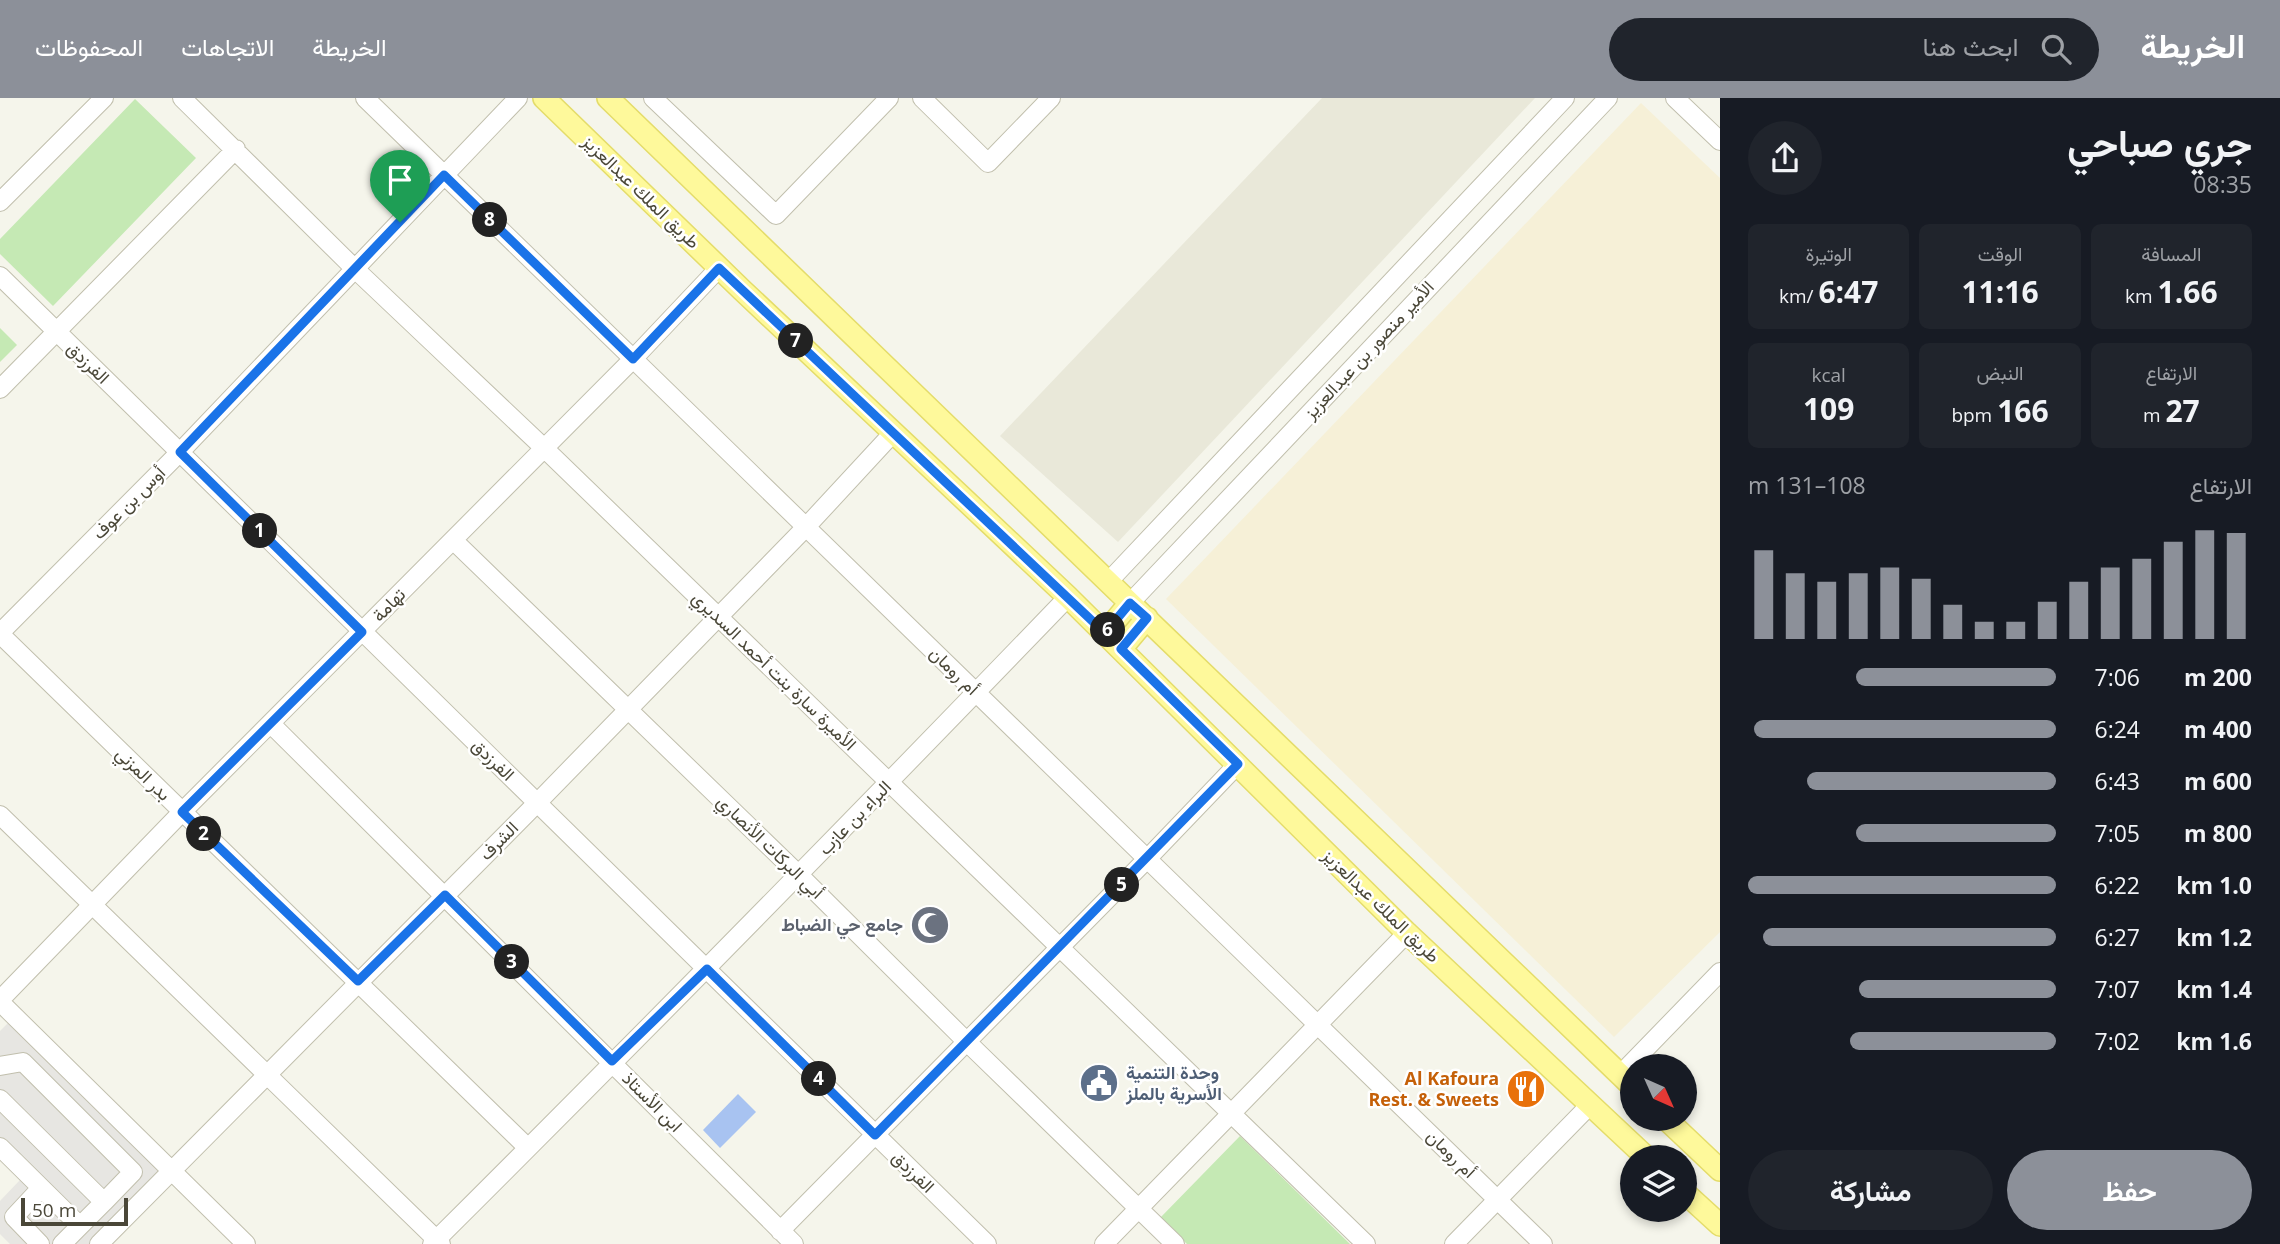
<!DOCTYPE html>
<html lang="ar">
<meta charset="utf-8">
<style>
:root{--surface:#171b24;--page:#20242c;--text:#f1f3f6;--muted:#9ea1a6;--accent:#8c9099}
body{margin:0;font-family:"Open Sans",Vazirmatn,sans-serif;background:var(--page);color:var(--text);direction:rtl;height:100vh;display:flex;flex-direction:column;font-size:26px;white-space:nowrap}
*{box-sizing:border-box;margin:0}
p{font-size:23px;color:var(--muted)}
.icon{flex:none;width:38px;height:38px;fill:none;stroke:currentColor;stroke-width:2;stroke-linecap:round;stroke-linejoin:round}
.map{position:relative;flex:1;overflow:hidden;direction:ltr}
.side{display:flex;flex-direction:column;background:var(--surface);width:560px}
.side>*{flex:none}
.needle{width:46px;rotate:135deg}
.fabs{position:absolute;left:1620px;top:956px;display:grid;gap:14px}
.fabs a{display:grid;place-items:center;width:77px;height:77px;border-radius:50%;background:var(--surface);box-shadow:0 4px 10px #0003;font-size:35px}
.scale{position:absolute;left:21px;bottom:18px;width:107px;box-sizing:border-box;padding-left:7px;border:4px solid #4a4738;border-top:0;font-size:19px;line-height:24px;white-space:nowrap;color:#4a4738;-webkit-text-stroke:5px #fff;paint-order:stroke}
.pin{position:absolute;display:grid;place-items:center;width:60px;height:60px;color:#fff;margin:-72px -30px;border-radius:50% 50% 50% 0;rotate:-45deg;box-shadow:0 0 7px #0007}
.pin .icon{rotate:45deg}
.km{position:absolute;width:35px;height:35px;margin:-18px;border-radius:50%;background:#222;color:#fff;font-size:19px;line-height:35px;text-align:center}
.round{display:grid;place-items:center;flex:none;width:74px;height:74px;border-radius:37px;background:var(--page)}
.headline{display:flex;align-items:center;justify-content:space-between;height:119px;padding:0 28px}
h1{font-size:38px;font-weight:700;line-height:52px}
.figures{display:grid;grid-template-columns:repeat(3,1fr);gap:10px;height:119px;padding:7px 28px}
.figures div{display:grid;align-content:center;border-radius:10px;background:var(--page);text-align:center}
.figures b{font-size:30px;font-weight:700}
.figures small{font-size:19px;font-weight:400}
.figures p{font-size:19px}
.chart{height:196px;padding:14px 28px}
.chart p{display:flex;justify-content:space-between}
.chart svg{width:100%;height:126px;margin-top:7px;stroke:var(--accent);stroke-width:6}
.primary-button{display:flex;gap:14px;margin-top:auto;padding:14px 28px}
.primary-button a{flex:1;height:80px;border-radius:42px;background:var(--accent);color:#fff;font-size:28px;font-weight:700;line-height:80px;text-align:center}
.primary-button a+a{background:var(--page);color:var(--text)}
ul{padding:0 28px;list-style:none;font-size:23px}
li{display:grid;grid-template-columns:112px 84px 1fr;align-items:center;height:52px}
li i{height:18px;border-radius:9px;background:var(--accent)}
header{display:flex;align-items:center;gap:42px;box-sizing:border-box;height:98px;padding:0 35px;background:var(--accent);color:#fff}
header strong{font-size:33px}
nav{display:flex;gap:38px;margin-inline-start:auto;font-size:24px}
.search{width:490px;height:63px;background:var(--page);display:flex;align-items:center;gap:18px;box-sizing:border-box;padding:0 24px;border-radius:38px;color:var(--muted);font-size:26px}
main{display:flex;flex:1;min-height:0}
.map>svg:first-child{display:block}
.residential{fill:#e9e8d9}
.commercial{fill:#f6f0d7}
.green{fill:#c5e9b4}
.parking{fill:#e7e6e2}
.water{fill:#a8c3f1}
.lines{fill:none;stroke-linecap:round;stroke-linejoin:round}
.minor-casing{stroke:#c1bfad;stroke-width:20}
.major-casing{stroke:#e4dc6a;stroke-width:24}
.minor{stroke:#fff;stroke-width:18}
.major{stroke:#fef99b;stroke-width:21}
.route-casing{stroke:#fff;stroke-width:14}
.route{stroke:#1a73e8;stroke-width:9}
.labels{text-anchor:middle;stroke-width:5;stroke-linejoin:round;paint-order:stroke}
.street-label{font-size:18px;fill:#4a4738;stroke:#fff}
.worship-label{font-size:18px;font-weight:bold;fill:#5b616d;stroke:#fff;text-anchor:end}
.service-label{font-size:18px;font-weight:bold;fill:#4e5e75;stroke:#fff;text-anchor:start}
.food-label{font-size:18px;font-weight:bold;fill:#c56008;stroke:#fff;text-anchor:end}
</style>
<header>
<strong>الخريطة</strong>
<div class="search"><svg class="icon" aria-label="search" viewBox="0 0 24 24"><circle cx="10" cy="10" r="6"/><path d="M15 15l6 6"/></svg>ابحث هنا</div>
<nav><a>الخريطة</a><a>الاتجاهات</a><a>المحفوظات</a></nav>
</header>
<main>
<section class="side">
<div class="headline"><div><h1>جري صباحي</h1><p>08:35</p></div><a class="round"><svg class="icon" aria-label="share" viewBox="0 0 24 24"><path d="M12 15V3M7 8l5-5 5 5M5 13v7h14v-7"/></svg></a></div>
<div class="figures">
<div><p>المسافة</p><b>1.66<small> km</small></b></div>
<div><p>الوقت</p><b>11:16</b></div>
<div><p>الوتيرة</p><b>6:47<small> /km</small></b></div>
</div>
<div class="figures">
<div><p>الارتفاع</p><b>27<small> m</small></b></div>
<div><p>النبض</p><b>166<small> bpm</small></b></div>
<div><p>kcal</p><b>109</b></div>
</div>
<div class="chart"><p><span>الارتفاع</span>108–131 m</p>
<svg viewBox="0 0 160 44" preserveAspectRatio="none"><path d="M5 44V13M15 44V21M25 44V24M35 44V21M45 44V19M55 44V23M65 44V32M75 44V38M85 44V38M95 44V31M105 44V24M115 44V19M125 44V16M135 44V10M145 44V6M155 44V7"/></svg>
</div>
<ul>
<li><b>200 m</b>7:06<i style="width:65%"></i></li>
<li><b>400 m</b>6:24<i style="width:98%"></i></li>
<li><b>600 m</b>6:43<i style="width:81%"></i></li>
<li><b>800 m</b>7:05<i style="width:65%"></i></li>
<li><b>1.0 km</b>6:22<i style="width:100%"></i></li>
<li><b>1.2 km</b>6:27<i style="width:95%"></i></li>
<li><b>1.4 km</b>7:07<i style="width:64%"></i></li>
<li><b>1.6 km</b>7:02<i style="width:67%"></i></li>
</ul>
<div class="primary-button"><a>حفظ</a><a>مشاركة</a></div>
</section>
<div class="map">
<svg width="1720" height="1146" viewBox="0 0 1720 1146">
<rect width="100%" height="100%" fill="#f5f5eb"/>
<path class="residential" d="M1322,0h213l-417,444 -118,-106z"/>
<path class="commercial" d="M1641,5l79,75v754l-106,105 -448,-438z"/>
<path class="green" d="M135,1l61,59 -143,148 -53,-52v-15z
M0,230l17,17 -17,17z
M1240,1038l110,108h-163l-27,-26z"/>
<path class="parking" d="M11,922l147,147 -3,13 -63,64h-82l-10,-10v-33l20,-21 -20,-20v-129z"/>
<path class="water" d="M738,996l18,18 -36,36 -17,-18z"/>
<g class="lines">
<g class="minor-casing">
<path id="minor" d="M182,0l173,171 189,179 822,796
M365,0l1178,1146
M653,0l123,117 113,-117
M922,0l66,65 63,-65
M1675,0l45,43
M0,104l104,-104
M0,178l987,968
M0,291l236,-240
M453,442l346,335 167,166 209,203
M1108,484l457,-484
M1130,505l478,-505
M0,535l180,-181 338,-354
M0,536l527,513
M271,626l523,520
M0,717l441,429
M0,902l182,-188 451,-453 86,-91
M0,904l246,242
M0,968l23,-4 110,110 -29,30
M1620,977l100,-103
M0,1001l104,103 -24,24
M0,1049l80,79 -18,18
M780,1133l367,-372 91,-95
M40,1146l-26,-27 27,-29
M99,1146l438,-441 269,-276 87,-94
M432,1146c214,-213 426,-429 636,-647
M1104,1146l303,-311
M1454,1146l136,-139"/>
</g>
<g class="major-casing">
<path id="major" d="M544,0l198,192 326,307 339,336 239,224
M608,0l522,505 -25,30
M1130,505l503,484
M1121,551l26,-31
M1665,1020l55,52
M1685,1095l35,32"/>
</g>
<use href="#minor" class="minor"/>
<use href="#major" class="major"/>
</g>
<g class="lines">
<g class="route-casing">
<path id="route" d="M444,77l189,184 86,-91 386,365 25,-30 17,15 -26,31 117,115 -363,371 -168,-166 -95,92 -167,-166 -87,86 -176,-169 180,-180 -182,-180z"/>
</g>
<use href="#route" class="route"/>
</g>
<defs>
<g id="mosque-disc" transform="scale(2.0125)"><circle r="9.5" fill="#6b7280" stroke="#fff"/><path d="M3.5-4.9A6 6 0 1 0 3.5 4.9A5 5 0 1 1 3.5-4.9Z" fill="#fff"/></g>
<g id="civic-disc" transform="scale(2.0125)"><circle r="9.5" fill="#5c6f8a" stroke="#fff"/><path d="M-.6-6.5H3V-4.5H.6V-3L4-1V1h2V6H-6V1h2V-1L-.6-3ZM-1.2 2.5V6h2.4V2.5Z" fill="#fff"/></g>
<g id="restaurant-disc" transform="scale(2.0125)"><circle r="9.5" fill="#e8710a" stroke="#fff"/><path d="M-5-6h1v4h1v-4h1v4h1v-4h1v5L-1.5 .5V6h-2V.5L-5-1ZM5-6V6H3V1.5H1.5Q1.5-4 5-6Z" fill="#fff"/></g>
</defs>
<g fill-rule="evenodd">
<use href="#mosque-disc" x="930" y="827"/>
<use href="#civic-disc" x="1099" y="985"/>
<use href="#restaurant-disc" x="1526" y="991"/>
</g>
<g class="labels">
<g class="street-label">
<text transform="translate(641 94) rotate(44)" y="6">طريق الملك عبدالعزيز</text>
<text transform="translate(1369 252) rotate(-47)" y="6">الأمير منصور بن عبدالعزيز</text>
<text transform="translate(88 265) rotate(44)" y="6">الفرزدق</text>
<text transform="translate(129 405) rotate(-45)" y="6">أوس بن عوف</text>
<text transform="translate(389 507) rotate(-46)" y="6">تهامة</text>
<text transform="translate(774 573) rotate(44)" y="6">الأميرة سارة بنت أحمد السديري</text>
<text transform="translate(954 573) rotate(44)" y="6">أم رومان</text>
<text transform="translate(493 662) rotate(44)" y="6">الفرزدق</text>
<text transform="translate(143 676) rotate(44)" y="6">بدر المزني</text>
<text transform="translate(855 720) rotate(-46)" y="6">البراء بن عازب</text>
<text transform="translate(499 743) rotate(-45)" y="6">الشرف</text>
<text transform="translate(770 749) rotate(44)" y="6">أبي البركات الأنصاري</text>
<text transform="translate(1381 808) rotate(44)" y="6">طريق الملك عبدالعزيز</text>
<text transform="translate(652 1004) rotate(45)" y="6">ابن الأستاذ</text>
<text transform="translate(1451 1056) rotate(44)" y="6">أم رومان</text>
<text transform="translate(913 1074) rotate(44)" y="6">الفرزدق</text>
</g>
<g class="worship-label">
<text x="903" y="833">جامع حي الضباط</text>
</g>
<g class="service-label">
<text x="1126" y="981">وحدة التنمية<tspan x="1126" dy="21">الأسرية بالملز</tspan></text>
</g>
<g class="food-label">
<text x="1499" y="987">Al Kafoura<tspan x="1499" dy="21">Rest. &amp; Sweets</tspan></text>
</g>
</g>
</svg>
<div class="fabs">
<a><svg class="needle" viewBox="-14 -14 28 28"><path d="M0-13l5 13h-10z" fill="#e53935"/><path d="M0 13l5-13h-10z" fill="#9ea1a6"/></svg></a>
<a><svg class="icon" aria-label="layers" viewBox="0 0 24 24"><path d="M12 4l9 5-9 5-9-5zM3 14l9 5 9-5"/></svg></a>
</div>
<div class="scale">50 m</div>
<div class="pin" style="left:400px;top:124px;background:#1e9e55"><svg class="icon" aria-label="arrive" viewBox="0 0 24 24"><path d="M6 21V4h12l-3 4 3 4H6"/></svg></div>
<b class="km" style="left:260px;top:433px">1</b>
<b class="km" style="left:204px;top:736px">2</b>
<b class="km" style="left:512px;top:864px">3</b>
<b class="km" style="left:819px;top:981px">4</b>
<b class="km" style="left:1122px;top:787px">5</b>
<b class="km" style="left:1108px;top:532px">6</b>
<b class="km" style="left:796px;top:243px">7</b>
<b class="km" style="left:490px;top:122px">8</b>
</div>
</main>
